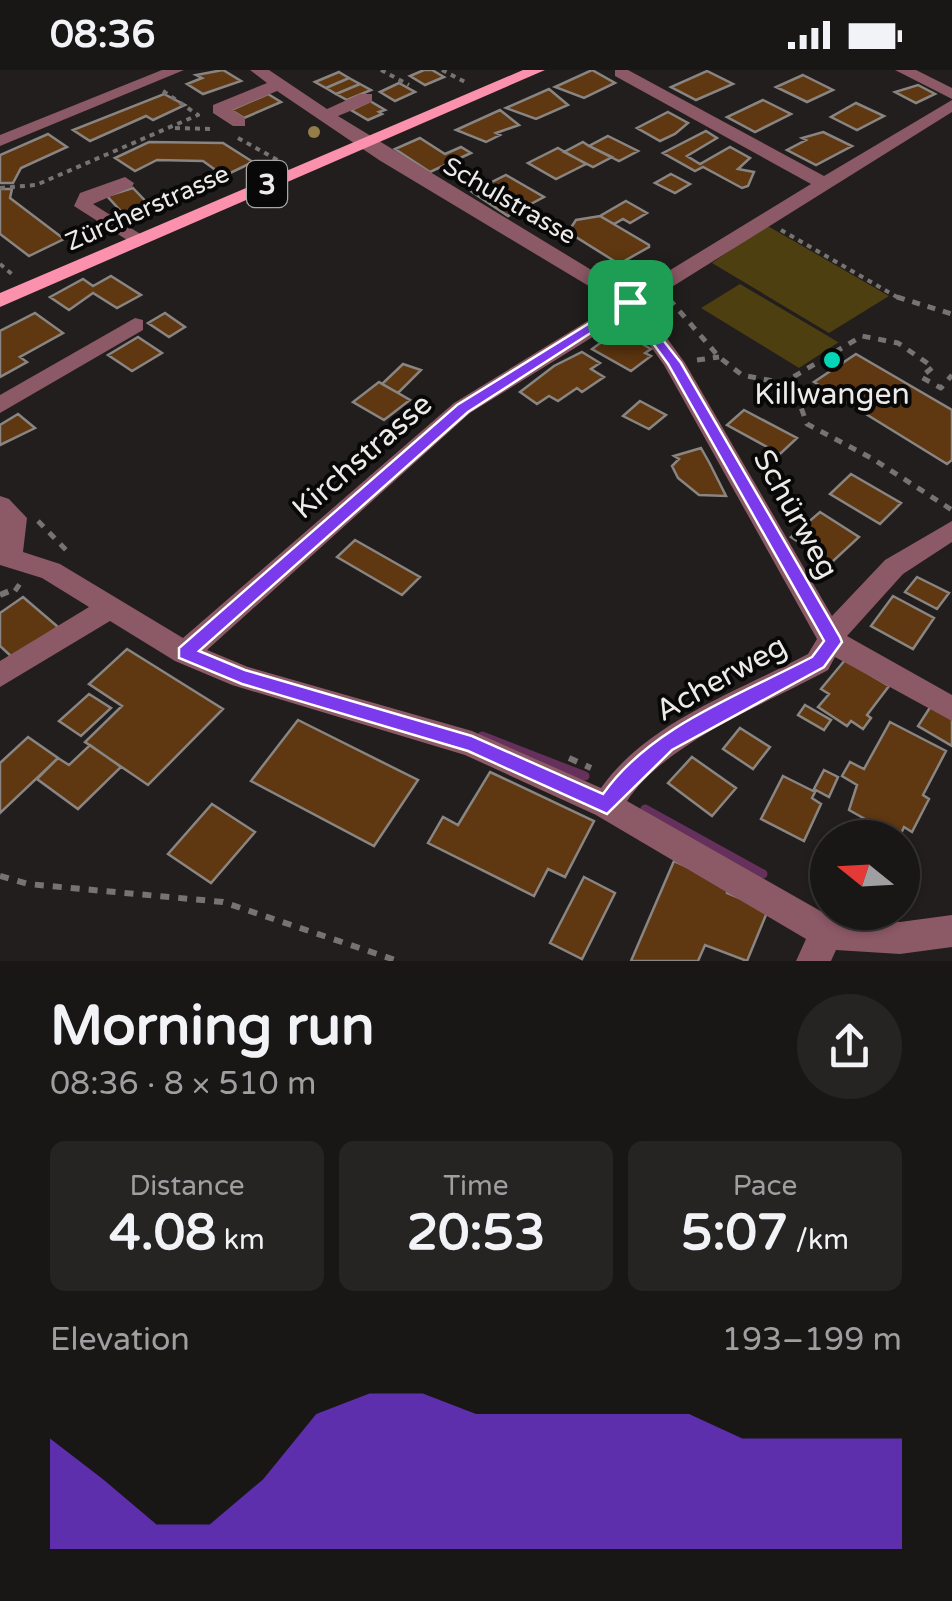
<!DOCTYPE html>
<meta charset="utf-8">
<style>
:root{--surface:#191616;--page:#262323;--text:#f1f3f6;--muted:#9f9fa1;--line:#373535;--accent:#7c3aed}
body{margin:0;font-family:"Varela Round",sans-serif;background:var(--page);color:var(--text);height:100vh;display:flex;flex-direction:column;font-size:38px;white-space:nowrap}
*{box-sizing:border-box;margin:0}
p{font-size:32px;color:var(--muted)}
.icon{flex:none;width:55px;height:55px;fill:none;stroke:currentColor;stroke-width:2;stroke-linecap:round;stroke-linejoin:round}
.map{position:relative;height:891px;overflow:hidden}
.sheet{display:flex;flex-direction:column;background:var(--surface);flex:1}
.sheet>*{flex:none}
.needle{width:65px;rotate:288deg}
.controls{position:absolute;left:810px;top:750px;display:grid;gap:20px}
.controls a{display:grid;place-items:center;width:110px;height:110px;border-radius:50%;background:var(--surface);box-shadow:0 2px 8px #0004,0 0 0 2px var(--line);font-size:50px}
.pin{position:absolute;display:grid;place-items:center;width:85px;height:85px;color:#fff;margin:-42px;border-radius:20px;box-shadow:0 5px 15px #0006}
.round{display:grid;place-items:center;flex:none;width:105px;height:105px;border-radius:52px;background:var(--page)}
.headline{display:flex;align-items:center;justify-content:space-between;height:170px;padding:0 50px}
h1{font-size:55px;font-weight:700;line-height:75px}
.metrics{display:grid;grid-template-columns:repeat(3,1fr);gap:15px;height:170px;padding:10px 50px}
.metrics div{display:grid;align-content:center;border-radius:15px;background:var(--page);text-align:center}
.metrics b{font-size:50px;font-weight:700}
.metrics small{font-size:28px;font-weight:400}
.metrics p{font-size:28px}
.chart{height:280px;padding:20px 50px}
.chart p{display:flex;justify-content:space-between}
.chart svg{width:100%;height:180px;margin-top:10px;fill:var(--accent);opacity:.7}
.status{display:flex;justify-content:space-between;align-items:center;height:70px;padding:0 50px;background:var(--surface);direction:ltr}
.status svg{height:28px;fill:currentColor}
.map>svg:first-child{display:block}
.green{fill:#4e3f11}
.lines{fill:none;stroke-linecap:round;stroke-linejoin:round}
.stream{stroke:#65315c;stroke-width:9}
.building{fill:#5f3710;stroke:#888583;stroke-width:2.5}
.path-far2{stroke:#767372;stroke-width:4;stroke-dasharray:5 5;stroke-linecap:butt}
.path-far1{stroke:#767372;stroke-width:5;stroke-dasharray:8 8;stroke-linecap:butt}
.path{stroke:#767372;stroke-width:6;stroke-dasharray:9 9;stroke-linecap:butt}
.minor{fill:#8c5966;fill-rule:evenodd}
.major{fill:#fc91ae;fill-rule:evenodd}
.tree{fill:#937e47}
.route{fill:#7c3aed;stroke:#fff;stroke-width:2.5;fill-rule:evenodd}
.poi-dot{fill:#05d5b6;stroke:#090808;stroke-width:4}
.labels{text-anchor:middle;stroke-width:8;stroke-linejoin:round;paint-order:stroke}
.far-street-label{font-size:25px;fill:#edebea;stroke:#090808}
.shield{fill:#090808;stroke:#a9a7a6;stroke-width:2.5}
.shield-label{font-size:28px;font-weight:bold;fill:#edebea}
.poi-label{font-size:30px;fill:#edebea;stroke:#090808}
.street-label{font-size:30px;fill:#edebea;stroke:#090808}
</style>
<div class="status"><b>08:36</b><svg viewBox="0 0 49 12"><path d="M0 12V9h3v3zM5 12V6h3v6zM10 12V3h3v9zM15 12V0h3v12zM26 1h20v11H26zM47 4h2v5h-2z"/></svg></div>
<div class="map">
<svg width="952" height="891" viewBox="0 0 952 891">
<rect width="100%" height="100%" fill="#211e1d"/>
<path class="green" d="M766,155l123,71 -60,37 -117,-70z
M740,214l98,58h1l-40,26 -98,-60z"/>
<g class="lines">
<path class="stream" d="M482,666l103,40
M645,739l118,65"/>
</g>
<path class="building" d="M223,0l18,11 -38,13 -16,-10 15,-6 -6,-3z
M424,0h8l12,7 -19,8 -15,-9z
M592,0l23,13 -31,15 -29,-11z
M707,1l26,13 -37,16 -25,-13z
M339,2l10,6 -23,10 -11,-6z
M803,5l30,15 -26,12 -31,-15z
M349,8l11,6 -24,10 -10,-6z
M399,13l16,9 -20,9 -15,-9z
M360,14l11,6 -24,10 -11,-6z
M918,15l17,9 -19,9 -21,-11z
M549,19l19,16 -32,14 -30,-11z
M164,24l21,11 -32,15 -7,-4 -56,25 -17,-11z
M268,24l13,8 -37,16 -13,-8z
M763,30l28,14 -36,18 -28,-15z
M370,31l15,9 -6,2 3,2 -14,6 -17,-10z
M856,33l28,13 -27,14 -26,-13z
M500,40l19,15 -23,8 4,2 -14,7 -30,-12z
M668,42l20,11 -13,11 -15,7 -23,-13z
M706,61l11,7 -30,18 13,8 30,-17 20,11 -12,11 16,3 -6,14 -6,2 -39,-21 -8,4 -32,-18z
M823,62l29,14 -36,19 -29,-15 19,-10 -4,-2z
M48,64l19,13 -46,21 -8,15h-13v-28z
M608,66l30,15 -19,10 -30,-15z
M420,68l25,16 16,-7 10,6 -41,19 -35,-23z
M149,72l74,1 30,19 -29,14 -21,-15 -46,-1 -22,11 -20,-13z
M583,72l6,4 23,11 -19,10 -29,-15z
M558,78l28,16 -30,15 -28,-16z
M671,104l19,10 -15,9 -20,-10z
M506,105l38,22 -36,19 -36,-24z
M133,118l23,24 -26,9 -23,-25z
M0,119h12l-2,9 54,41 -35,17 -29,-22z
M626,131l21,12 -17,10 -7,-4 -9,5 -14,-8z
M600,146l49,29v2l-30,17 -51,-32 8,-12z
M111,206l30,19 -24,13 -24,-15 -24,17 -19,-13 33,-18 10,7z
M35,243l28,20 -43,24 7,5 -27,15v-46z
M165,243l20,14 -16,10 -21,-14z
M618,260l33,19 -6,4 6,3 -20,15 -39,-22z
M138,267l24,16 -30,18 -24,-16z
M582,282l18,11 -9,6 13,8 -22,15 -5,-4 -19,13 -9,-5 -12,8 -17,-12 34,-26z
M856,284l96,56v50l-5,4 -133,-82z
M403,294l18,6 -23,23 -16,-9z
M379,312l31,18 -26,20 -31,-18z
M640,331l26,14 -17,14 -26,-13z
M744,340l53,28 -17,16 -53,-29z
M18,344l17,14 -35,17v-20z
M701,378l9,16 16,32 -27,-1 -21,-17 -6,-12 7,-7 -5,-3z
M851,404l50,29 -21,21 -50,-30z
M820,442l39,25 -28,26 -40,-26z
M355,470l65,37 -18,18 -65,-38z
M917,507l32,16 -12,16 -32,-17z
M893,526l41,22 -21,31 -42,-23z
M23,527l35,30 -44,32 -14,-13v-33z
M127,579l96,60 -75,76 -63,-43 37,-36 -33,-22z
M845,590l44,26 -22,29 4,3 -8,11 -12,-8 -4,5 -29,-19 11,-13 -8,-5z
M89,624l22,14 -30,28 -22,-15z
M805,635l26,15 -7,10 -26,-15z
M931,636l21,12v28l-34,-20z
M298,650l120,60 -44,66 -123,-65z
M890,652l56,29 -23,44 6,4 -17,33 -8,-5 -5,11 -50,-28 8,-25 -15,-9 8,-14 14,7z
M740,658l30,19 -17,22 -30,-20z
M28,667l30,21 -58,55v-50z
M90,675l31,22 -43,42 -41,-30 21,-21 11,7z
M692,687l44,31 -24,28 -44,-33z
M824,700l14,7 -9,20 -15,-8z
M490,702l104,49 -29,56 -17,-8 -14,27 -106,-53 15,-26 15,8z
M783,706l32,16 -3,6 9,6 -17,37 -43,-22z
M212,734l43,28 -44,51 -43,-29z
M674,791l54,24 -1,8 41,17 -21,51 -42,-16 -7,16h-67z
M584,807l31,16 -33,66 -32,-16z"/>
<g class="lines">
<path class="path-far2" d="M381,0l28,15
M442,0l25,13
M175,58l39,1
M238,68l43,24
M0,118l36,-3 162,-70 -35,-24
M781,160l121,70
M0,194l13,11"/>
<path class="path-far1" d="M897,227l55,17
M669,229l50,58 23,18 41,8 79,-47 36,7 35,24 -12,10 20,11 11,-13
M697,290l22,-3
M783,313l15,16 9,25 66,35 79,51
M38,451l31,32
M15,521l6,-9"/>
<path class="path" d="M0,525l17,-7
M569,688l22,10
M0,806l28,8 195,18 175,59"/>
<path class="minor" d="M162,0h22l-184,76v-11z
M250,0h19l58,39 33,-15h12v8l-34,14 293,178 180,-110 -196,-108v-6h13l196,106 128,-76v12l-309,193 42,58 147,253 53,-56 67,-39v21l-49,32 -56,62 105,59v26l-117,-64 -7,13c-62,34 -162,72 -201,131l204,116 69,5 52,-7v32l-52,7 -64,-4 -5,11h-35l10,-22 -210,-124 -131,-60 -233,-70 -57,-24 -65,-40 -110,66v-26l89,-54 -47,-29 -42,-13v-69l9,3 18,19 -4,34 37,12 123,74 271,-235 163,-100 -238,-143 -102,-69 -45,19 13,8v8h-12l-20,-13v-8l54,-22zM628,245l36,50 153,274 -9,15c-69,37 -161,68 -207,134l-129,-57 -224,-64 -41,-17 263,-237z
M895,0h21l36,18v11z
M125,107l9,6 -2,4 -39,17 52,33 3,4 -10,6 -64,-41 6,-13z
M135,248l8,2v10l-143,83v-18z"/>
<path class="major" d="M523,0h22l-545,237v-14z"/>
</g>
<circle class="tree" cx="314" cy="62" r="6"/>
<path class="route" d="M630,228l51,65 159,274 2,5 -18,25 -152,83 -65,64 -139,-63 -226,-67 -63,-26v-10l278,-243zM628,239l40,55 156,277 -12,16c-72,38 -161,69 -209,137l-131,-58 -227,-66 -46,-19 269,-239z"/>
<circle class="poi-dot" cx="832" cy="290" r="10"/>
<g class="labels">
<g class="far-street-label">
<text transform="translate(510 130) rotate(30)" y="9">Schulstrasse</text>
<text transform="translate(147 137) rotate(-24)" y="9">Zürcherstrasse</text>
</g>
<rect class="shield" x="247" y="91" width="40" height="46" rx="8"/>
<g class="shield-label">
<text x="267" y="124">3</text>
</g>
<g class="poi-label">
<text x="832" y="334">Killwangen</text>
</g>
<g class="street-label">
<text transform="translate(362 386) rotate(-41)" y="10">Kirchstrasse</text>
<text transform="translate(796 444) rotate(61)" y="10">Schürweg</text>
<text transform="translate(721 608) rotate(-29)" y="10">Acherweg</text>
</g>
</g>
</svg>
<div class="controls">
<a><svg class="needle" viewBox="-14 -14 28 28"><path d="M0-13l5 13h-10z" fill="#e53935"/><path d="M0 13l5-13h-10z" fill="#9f9fa1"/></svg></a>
</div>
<div class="pin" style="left:630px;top:232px;background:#1e9e55"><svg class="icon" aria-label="arrive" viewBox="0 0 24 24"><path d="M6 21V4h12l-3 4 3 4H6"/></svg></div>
</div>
<section class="sheet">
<div class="headline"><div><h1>Morning run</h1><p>08:36 · 8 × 510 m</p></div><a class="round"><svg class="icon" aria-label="share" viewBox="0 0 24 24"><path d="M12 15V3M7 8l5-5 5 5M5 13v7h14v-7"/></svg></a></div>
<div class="metrics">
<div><p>Distance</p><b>4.08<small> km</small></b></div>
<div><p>Time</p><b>20:53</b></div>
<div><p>Pace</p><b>5:07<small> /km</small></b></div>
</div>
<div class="chart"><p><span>Elevation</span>193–199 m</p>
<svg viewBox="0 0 160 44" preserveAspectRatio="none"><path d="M0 44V17L10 27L20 38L30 38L40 27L50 11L60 6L70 6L80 11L90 11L100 11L110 11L120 11L130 17L140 17L150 17L160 17V44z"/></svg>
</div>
</section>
